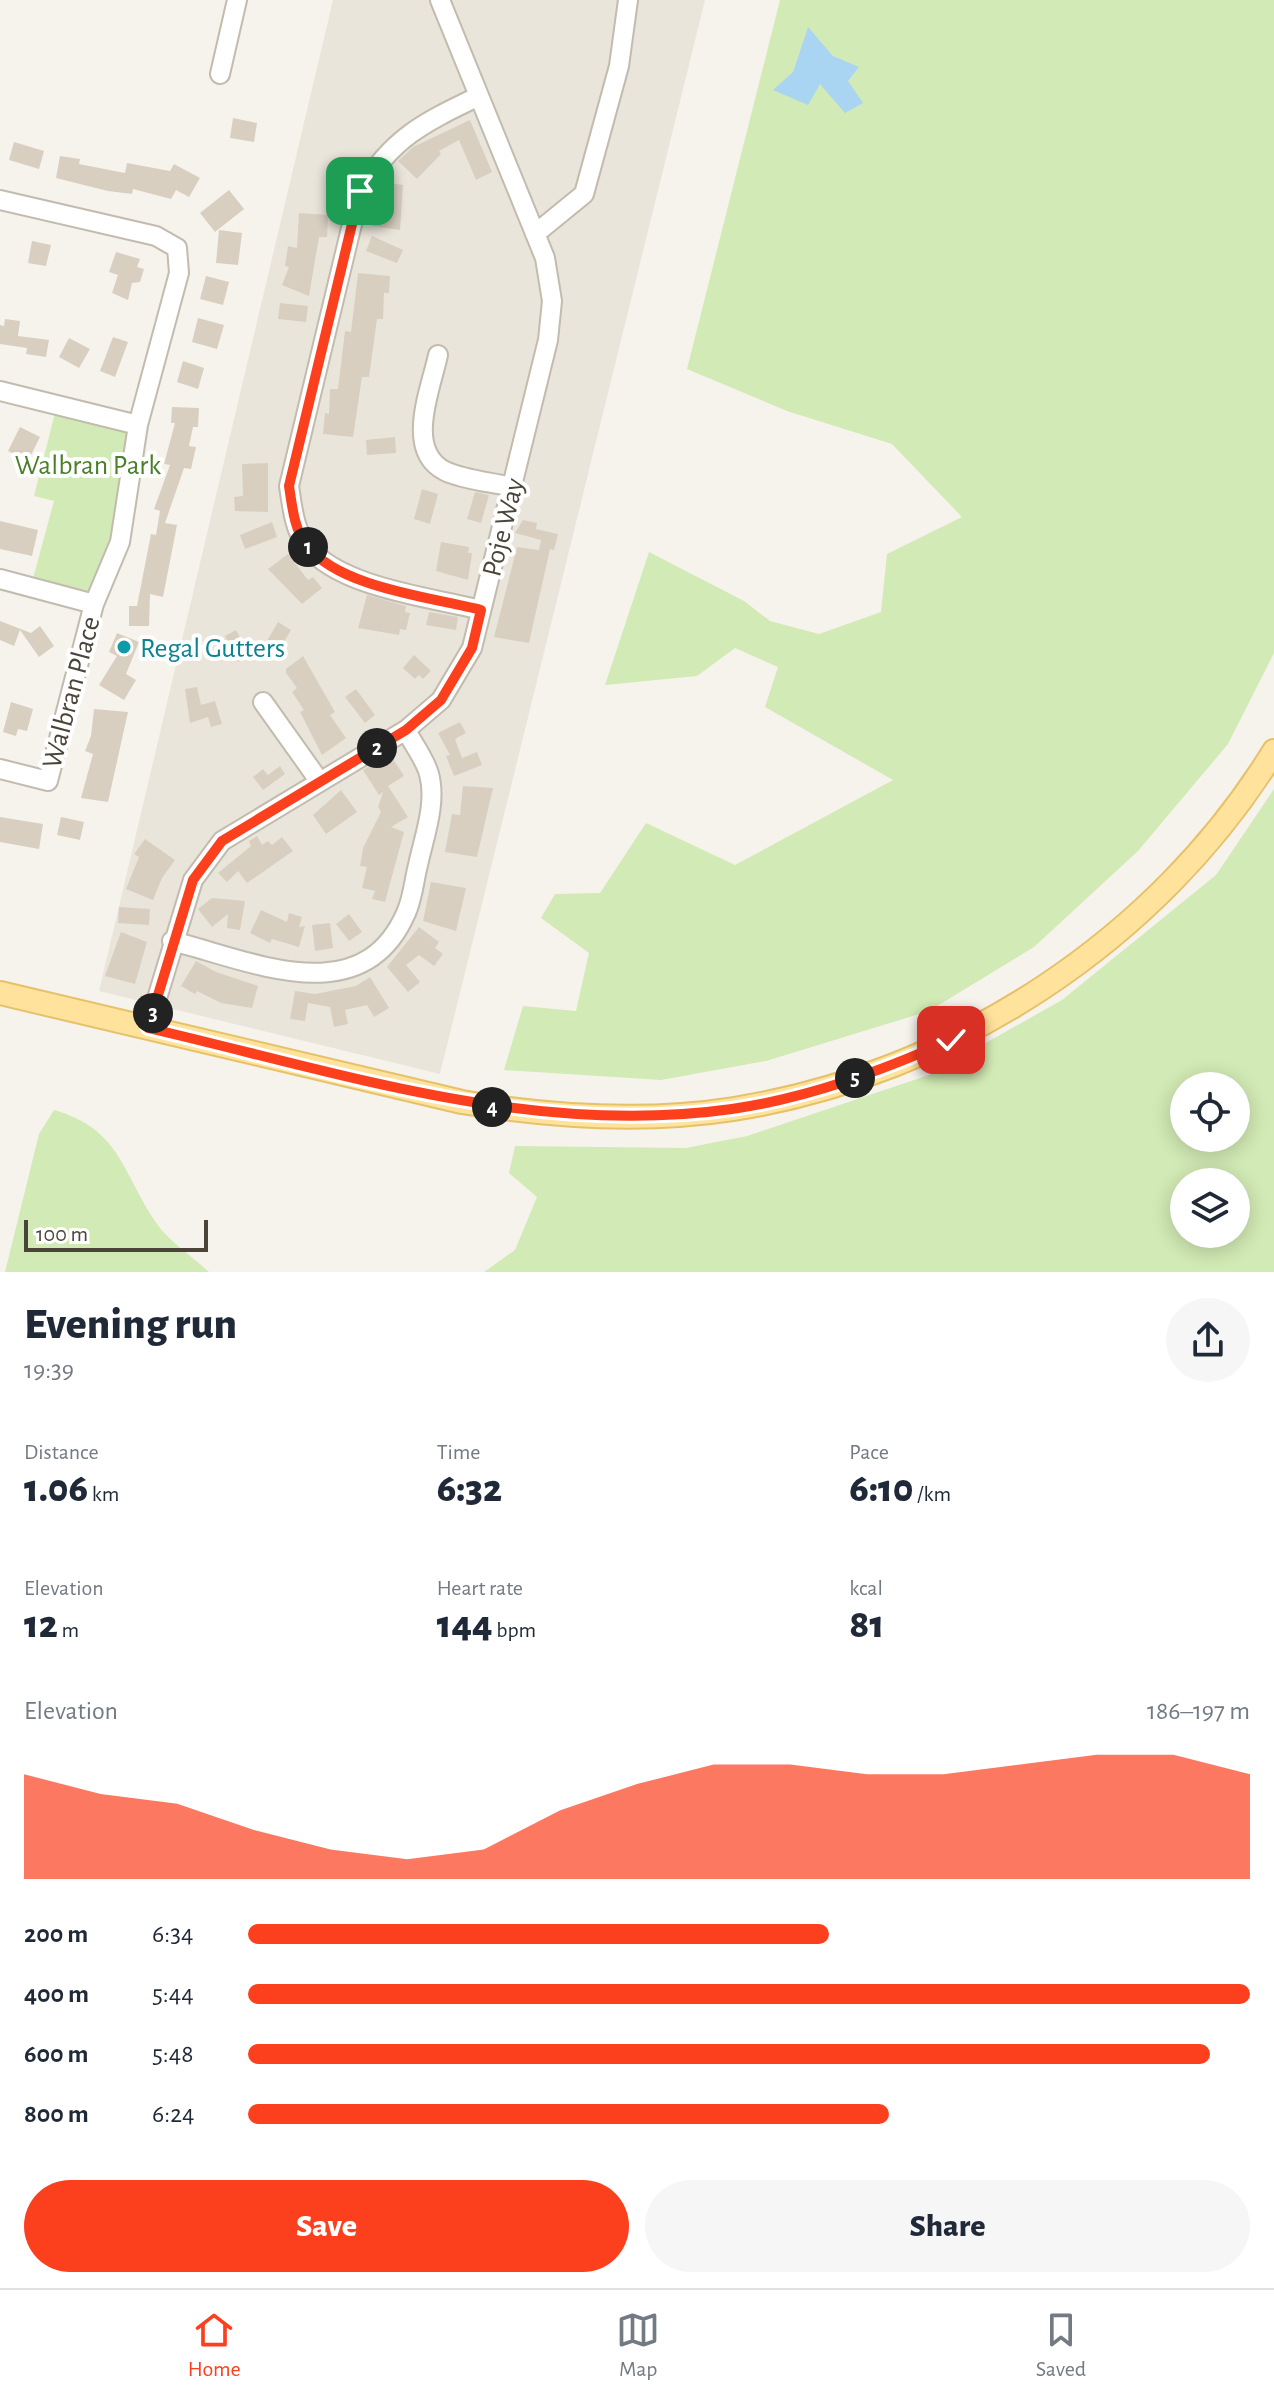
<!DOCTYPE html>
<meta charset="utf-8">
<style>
:root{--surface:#fff;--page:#f6f6f7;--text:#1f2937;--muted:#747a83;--line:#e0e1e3;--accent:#fc3f1d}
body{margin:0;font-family:"Alegreya Sans",sans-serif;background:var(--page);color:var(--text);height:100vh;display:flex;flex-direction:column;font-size:30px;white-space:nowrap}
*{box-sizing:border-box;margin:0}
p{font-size:26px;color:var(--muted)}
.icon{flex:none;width:44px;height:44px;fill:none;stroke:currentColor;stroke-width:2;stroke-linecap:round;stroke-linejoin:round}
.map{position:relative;height:1272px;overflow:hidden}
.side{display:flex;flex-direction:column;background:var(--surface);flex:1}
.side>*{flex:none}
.controls{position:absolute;left:1170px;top:1072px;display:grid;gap:16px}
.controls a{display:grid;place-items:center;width:80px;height:80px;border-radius:50%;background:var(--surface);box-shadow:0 4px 20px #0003;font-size:40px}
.scale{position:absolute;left:24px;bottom:20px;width:184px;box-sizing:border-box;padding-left:8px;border:4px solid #4b4439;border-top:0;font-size:22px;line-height:28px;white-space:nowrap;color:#4b4439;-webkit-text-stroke:6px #fff;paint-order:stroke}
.pin{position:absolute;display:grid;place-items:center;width:68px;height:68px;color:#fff;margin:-34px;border-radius:16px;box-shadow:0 4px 12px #0006}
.km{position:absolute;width:40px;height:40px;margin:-20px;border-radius:50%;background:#222;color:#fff;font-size:22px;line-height:40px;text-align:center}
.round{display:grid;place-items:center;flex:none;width:84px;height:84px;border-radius:42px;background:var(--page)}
.summary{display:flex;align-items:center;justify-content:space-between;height:136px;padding:0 24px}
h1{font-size:44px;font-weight:800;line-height:60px}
.stats{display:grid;grid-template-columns:repeat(3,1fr);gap:12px;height:136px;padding:8px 24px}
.stats div{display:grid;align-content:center}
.stats b{font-size:40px;font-weight:800}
.stats small{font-size:22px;font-weight:400}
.stats p{font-size:22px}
.chart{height:224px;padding:16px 24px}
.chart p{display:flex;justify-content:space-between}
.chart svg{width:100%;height:144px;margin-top:8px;fill:var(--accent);opacity:.7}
.cta{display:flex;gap:16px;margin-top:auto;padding:16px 24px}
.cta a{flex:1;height:92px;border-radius:48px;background:var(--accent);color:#fff;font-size:32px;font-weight:800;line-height:92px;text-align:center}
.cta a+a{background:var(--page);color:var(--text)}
ul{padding:0 24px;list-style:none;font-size:26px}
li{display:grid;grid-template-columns:128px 96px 1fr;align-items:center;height:60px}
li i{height:20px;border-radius:10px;background:var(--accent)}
.menu{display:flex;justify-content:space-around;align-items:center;height:112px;border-top:2px solid var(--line);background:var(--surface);font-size:22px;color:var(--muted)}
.menu a{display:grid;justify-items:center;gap:4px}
.menu .current{color:var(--accent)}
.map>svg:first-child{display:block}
.residential{fill:#eae5da}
.green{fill:#d2eab5;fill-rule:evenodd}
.water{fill:#a9d4f2}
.building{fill:#d8cfc1}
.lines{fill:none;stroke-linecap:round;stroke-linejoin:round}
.minor-casing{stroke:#c2bbae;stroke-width:22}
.major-casing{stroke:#e6c16a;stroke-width:26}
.minor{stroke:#fff;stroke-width:18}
.major{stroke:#ffe39c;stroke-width:22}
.route-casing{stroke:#fff;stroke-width:16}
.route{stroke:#fc3f1d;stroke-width:10}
.culture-dot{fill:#0f9aa8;stroke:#fff;stroke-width:3}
.labels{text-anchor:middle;stroke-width:8;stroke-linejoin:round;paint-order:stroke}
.park-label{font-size:28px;fill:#4a7f2a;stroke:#fff}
.street-label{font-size:28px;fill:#4b4439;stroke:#fff}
.culture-label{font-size:28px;fill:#0d838f;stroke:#fff;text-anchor:start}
</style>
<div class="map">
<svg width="1274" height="1272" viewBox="0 0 1274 1272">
<rect width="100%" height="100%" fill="#f6f3ec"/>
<path class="residential" d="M333,0h372l-265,1074 -341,-83z"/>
<path class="green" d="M780,0h494v653l-46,91 -90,107 -104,96 -105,64 -163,50 -105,19 -157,-10 19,-64 53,5 13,-58 -48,-35 14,-24 45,-1 46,-70 89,42 158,-85 -128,-73 13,-40 -43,-19 -38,28 -92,9 44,-133 95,49 26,20 49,13 62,-22 6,-58 75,-37 -70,-73 -105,-33 -100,-42zM808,28l25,28 25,12 -10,13 -74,9 19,-18z
M57,405l81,20 -12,93 -32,86 -63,-18 23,-85 -20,-5z
M1274,789v483h-790l31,-22 22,-53 -28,-24 6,-27 171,2 61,-12 182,-61 133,-75 154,-125zM1184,1086h52v52h-52zM1184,1182h52v52h-52z
M54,1110c66,19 67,60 101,111 12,19 37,35 54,51h-204l34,-138z"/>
<path class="water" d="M808,27l25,29 26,11 -11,14 15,22 -18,10 -25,-29 -12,21 -35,-15 20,-18z"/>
<path class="building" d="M233,118l24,5 -3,19 -24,-4z
M470,120l22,52 -16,8 -17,-40 -20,11 2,3 -24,25 -19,-18 15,-14z
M14,142l30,9 -5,18 -30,-9z
M60,156l20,3 -1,5 46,9 2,-10 43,8 4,-7 26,14 -11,19 -13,-7 -5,9 -38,-10 -1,5 -24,-3 -52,-13z
M383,182l20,3 -3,45 -28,-4 2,-16 5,1z
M229,190l15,19 -29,23 -15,-19z
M299,213l29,2 -1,22h-8l-10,59 -27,-11 7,-18 -4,-1 3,-20 9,2z
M219,230l23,3 -4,32 -22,-2z
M372,236l31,14 -6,13 -31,-12z
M32,241l19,4 -5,21 -18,-3z
M116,252l24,7 -3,8 7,2 -4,13 -8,1 -4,17 -16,-7 6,-18 -9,-3z
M358,273l32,3 -1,17h-5l-1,26h-6l-8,58h-7l-9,60 -30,-3 2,-21 4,1 1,-25h8l7,-58 6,1z
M206,276l23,6 -6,23 -23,-6z
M280,303l28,3 -2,16 -28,-3z
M198,318l26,7 -7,24 -25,-7z
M5,319l15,2 -2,15 31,4 -3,17 -20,-3 1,-6 -27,-4v-19l4,1z
M113,337l15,5 -13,35 -15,-6z
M69,338l21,11 -11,19 -20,-11z
M183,361l21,7 -6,21 -21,-7z
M172,407l27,1 -1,19h-5l-4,19 7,1 -5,22 -7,-1 -19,55 12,2 -14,72 -13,-3 -1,32h-20v-20h8l14,-72 5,1 4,-24 -6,-2 16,-44 -6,-1 11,-41h-4z
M20,427l20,10 -12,24 -20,-10z
M395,437l1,16 -29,2 -1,-15z
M268,463v49l-33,-1 -1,-14 9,-1 -1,-32z
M422,489l16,5 -8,30 -16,-5z
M475,492l14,3 -8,28 -14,-4z
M523,520l14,3 -1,6 22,5 -4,16 -4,-1 -21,94 -35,-6 23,-90 22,3 2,-10 -26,-7z
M0,521l38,9 -6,26 -32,-7z
M272,522l5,15 -32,12 -5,-14z
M441,542l28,5 -1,6h4l-4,27 -32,-9z
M288,554l20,26 5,-3 9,11 -20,16 -34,-35z
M367,595l39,11 -1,6 5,1 -4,17 -6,-1 -1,6 -41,-7z
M429,612l29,5 -2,13 -30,-5z
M0,621l31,12 9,-7 14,20 -15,11 -19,-27 -6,16 -14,-6z
M278,622l13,8 -17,29 -13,-8z
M236,630l14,26 -12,6 -13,-26z
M117,633l22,9 -13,32 10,6 -12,20 -25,-15 18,-29 -8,-4z
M414,655l17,16 -8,8 -4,-4 -4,4 -12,-11z
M303,656l32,56 -5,3 16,23 -24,17 -22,-43 4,-2 -12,-18 5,-4 -11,-15v-4z
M197,687l4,18 14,-4 7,23 -11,3 -3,-10 -18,6 -5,-34z
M356,689l19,26 -10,8 -20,-26z
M11,702l22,7 -6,22 -9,-2 -2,7 -13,-4z
M94,709l34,3 -20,90 -27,-4 12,-44 -8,-3 6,-15z
M460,722l6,11 -11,6 7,19 15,-6 5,13 -28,11 -8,-20 4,-1 -12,-22z
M390,754l14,22 -16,10 20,31 -17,10 13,5 -19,70 -13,-3 3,-8 -13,-3 5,-21 -7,-1 3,-18 18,-36 -3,-5 5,-15 -4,3 -16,-25z
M280,766l5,8 -22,16 -10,-13 10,-8 5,6z
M463,786l30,2 -16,69 -32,-5 7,-38 8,1z
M341,790l16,22 -31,22 -13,-19z
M0,817l43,7 -4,25 -39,-7z
M61,817l23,5 -4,18 -23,-5z
M257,836l5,9 6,-4 4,4 10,-8 11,14 -46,32 -9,-12 -11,11 -9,-9 33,-27 -2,-5z
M145,839l30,21 -13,18 -9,22 -27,-11 13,-32 -5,-3z
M431,882l35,6 -10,43 -33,-10z
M212,898l33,3 -5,29 -13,-2 1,-14 -16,13 -14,-18z
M119,907l31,2 -1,16 -31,-2z
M261,910l26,12 2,-9 13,4 -3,10 6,-1 -6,21 -27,-8 -2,4 -20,-10z
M349,914l13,18 -13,9 -13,-17z
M330,923l3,25 -18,3 -3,-26z
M419,927l20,15 -4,6 8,6 -9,12 -15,-11 -13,10 14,17 -12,10 -21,-25z
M121,932l26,10 -12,42 -30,-8z
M196,961l20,11 42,14 -6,22 -31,-5 -24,-12 -2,3 -14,-8z
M370,977l19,31 -15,9 -7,-12 -22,5 3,14 -14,3 -4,-20 -22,-4 -3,18 -15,-2 5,-28 20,3 41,-8z"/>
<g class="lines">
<g class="minor-casing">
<path id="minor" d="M220,74l17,-74
M477,97c-54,26 -85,41 -117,94l-71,295c3,19 5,44 18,60 34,42 123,51 174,64
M0,200l156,36 21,12 2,25 -41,152 -18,117 -26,62 -94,-25
M535,234l49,-40 35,-128 9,-66
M438,355c-7,34 -34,95 7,116 19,9 46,11 67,16
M0,391l138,34
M263,702l57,80
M0,769l48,12 46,-177
M172,941c80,20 190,73 234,-28 7,-15 8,-33 12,-48 6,-28 19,-62 11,-91 -4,-15 -16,-30 -23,-44
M148,1028l45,-148 29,-39 184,-111 35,-30 31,-52 76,-308 4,-39 -7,-43 -105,-258"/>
</g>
<g class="major-casing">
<path id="major" d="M0,993l462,109c90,15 182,21 272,7 219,-35 424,-169 540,-358"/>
</g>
<use href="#minor" class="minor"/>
<use href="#major" class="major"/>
</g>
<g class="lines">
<g class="route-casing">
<path id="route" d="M360,191l-71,295c3,19 5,44 18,60 34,42 123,51 174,64l-9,38 -31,52 -35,30 -184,111 -29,39 -45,148c194,45 383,109 584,81 76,-11 149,-38 219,-69"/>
</g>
<use href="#route" class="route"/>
</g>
<circle class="culture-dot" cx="124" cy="647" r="8"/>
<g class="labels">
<g class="park-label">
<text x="88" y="474">Walbran Park</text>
</g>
<g class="street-label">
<text transform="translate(502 527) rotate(-76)" y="10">Poje Way</text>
<text transform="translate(70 692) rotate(-75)" y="10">Walbran Place</text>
</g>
<g class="culture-label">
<text x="140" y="657">Regal Gutters</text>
</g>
</g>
</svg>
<div class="controls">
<a><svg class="icon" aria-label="locate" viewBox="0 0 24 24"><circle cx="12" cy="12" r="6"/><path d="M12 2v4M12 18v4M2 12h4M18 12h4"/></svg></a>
<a><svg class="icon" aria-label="layers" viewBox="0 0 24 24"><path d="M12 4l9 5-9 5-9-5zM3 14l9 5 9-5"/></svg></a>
</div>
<div class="scale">100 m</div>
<div class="pin" style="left:360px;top:191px;background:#1e9e55"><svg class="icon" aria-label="arrive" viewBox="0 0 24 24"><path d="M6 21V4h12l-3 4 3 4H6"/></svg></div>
<div class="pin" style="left:951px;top:1040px;background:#d93025"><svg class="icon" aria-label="check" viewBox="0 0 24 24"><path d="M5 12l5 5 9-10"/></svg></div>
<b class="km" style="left:308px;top:547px">1</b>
<b class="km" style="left:377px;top:748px">2</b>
<b class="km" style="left:153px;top:1013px">3</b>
<b class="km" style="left:492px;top:1107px">4</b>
<b class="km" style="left:855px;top:1078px">5</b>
</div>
<section class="side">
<div class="summary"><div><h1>Evening run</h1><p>19:39</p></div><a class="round"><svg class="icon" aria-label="share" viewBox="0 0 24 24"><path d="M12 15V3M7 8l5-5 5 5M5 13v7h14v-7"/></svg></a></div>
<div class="stats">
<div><p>Distance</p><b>1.06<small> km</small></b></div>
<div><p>Time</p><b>6:32</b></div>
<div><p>Pace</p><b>6:10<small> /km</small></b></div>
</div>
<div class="stats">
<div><p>Elevation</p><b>12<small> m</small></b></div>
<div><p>Heart rate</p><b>144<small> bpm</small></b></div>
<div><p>kcal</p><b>81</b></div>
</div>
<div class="chart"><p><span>Elevation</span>186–197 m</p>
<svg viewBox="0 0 160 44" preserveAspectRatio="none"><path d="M0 44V12L10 18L20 21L30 29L40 35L50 38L60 35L70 23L80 15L90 9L100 9L110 12L120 12L130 9L140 6L150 6L160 12V44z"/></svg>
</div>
<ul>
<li><b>200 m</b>6:34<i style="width:58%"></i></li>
<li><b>400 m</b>5:44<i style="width:100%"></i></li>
<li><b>600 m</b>5:48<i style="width:96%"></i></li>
<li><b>800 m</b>6:24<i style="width:64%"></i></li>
</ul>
<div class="cta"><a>Save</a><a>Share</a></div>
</section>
<nav class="menu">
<a class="current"><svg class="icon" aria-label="home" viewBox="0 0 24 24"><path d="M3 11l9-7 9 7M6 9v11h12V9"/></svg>Home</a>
<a><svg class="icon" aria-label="map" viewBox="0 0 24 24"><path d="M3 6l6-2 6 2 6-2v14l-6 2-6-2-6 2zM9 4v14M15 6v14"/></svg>Map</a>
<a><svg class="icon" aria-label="saved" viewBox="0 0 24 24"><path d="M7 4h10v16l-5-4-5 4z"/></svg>Saved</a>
</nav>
